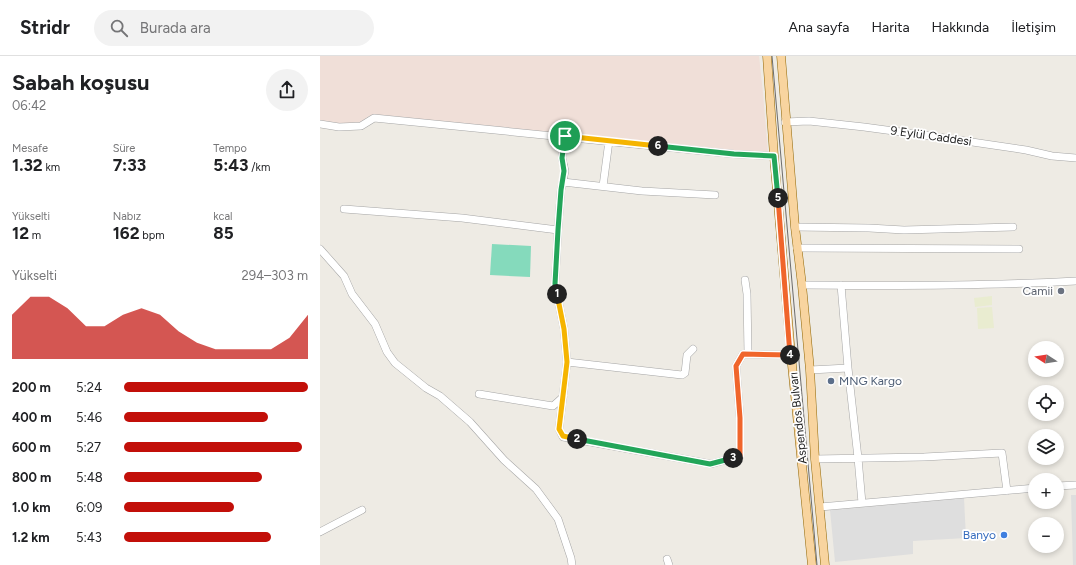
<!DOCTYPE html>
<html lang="tr">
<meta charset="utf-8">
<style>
:root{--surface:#fff;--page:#f2f2f2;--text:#202124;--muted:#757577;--line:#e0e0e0;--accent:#c20f09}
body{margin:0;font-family:Figtree,sans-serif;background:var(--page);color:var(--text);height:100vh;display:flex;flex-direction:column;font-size:15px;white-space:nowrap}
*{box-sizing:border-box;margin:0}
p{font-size:13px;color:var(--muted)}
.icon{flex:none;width:22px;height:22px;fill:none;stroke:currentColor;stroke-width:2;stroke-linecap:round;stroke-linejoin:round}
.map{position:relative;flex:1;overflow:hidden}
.drawer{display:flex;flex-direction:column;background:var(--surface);width:320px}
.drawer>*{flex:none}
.needle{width:26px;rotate:282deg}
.buttons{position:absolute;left:708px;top:285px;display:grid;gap:8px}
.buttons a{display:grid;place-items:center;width:36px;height:36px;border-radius:50%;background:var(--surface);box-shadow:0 2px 6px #0003;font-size:20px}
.pin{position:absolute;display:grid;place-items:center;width:34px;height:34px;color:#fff;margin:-17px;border:2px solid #fff;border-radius:50%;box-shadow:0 1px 4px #0007}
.km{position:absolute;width:20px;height:20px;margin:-10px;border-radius:50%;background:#222;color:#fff;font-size:11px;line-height:20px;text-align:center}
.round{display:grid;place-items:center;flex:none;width:42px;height:42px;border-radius:21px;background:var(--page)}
.headline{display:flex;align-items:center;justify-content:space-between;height:68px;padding:0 12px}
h1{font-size:22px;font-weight:700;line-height:30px}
.figures{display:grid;grid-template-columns:repeat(3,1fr);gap:6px;height:68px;padding:4px 12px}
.figures div{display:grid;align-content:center}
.figures b{font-size:17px;font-weight:700}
.figures small{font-size:11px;font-weight:400}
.figures p{font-size:11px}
.chart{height:112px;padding:8px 12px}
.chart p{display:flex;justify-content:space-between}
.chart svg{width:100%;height:72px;margin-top:4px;fill:var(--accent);opacity:.7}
ul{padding:0 12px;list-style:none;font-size:13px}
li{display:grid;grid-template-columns:64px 48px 1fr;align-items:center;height:30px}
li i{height:10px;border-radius:5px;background:var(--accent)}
header{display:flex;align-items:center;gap:24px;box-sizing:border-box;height:56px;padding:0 20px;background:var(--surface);border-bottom:1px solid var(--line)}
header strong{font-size:19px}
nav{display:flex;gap:22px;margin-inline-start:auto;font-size:14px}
.search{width:280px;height:36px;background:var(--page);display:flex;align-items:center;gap:10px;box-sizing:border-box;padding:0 14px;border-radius:22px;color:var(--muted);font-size:15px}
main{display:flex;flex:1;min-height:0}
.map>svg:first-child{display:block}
.military{fill:#f0dfd8}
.farmland{fill:#e9ecd0}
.pitch{fill:#85dabc}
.parking{fill:#dedede}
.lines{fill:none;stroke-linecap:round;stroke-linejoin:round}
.minor-casing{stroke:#a5a5a5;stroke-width:8}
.major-casing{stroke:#916706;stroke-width:9}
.minor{stroke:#fff;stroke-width:7}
.major{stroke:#f8d49f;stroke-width:8}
.tram{stroke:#6c6c6c;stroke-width:1}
.split-1-casing{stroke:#fff;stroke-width:8}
.split-2-casing{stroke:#fff;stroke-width:8}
.split-3-casing{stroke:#fff;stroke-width:8}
.split-4-casing{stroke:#fff;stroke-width:8}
.split-5-casing{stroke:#fff;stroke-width:8}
.split-6-casing{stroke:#fff;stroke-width:8}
.split-7-casing{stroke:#fff;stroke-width:8}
.split-1{stroke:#22a559;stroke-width:5}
.split-2{stroke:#f5b400;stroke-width:5}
.split-3{stroke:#22a559;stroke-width:5}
.split-4{stroke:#f0652b;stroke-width:5}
.split-5{stroke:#f0652b;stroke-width:5}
.split-6{stroke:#22a559;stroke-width:5}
.split-7{stroke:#f5b400;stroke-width:5}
.worship-dot{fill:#6b7280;stroke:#fff;stroke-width:1.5}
.service-dot{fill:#5c6f8a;stroke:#fff;stroke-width:1.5}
.shop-dot{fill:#3f7fe0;stroke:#fff;stroke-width:1.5}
.labels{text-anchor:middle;stroke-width:3.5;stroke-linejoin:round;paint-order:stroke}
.street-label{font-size:12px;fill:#1e1e1e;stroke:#fff}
.worship-label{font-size:12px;fill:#5b616d;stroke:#fff;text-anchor:end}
.service-label{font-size:12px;fill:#4e5e75;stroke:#fff;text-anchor:start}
.shop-label{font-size:12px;fill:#366cbe;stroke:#fff;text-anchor:end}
</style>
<header>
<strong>Stridr</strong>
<div class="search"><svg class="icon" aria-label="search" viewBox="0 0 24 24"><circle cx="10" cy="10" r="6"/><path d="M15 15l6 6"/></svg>Burada ara</div>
<nav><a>Ana sayfa</a><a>Harita</a><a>Hakkında</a><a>İletişim</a></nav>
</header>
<main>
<section class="drawer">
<div class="headline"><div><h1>Sabah koşusu</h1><p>06:42</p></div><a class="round"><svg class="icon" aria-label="share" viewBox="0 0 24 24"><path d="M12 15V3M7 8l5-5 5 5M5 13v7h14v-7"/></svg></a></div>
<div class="figures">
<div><p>Mesafe</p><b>1.32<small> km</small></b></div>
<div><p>Süre</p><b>7:33</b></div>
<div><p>Tempo</p><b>5:43<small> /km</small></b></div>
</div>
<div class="figures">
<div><p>Yükselti</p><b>12<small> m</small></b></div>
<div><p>Nabız</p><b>162<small> bpm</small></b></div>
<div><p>kcal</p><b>85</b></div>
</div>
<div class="chart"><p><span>Yükselti</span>294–303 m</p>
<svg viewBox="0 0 160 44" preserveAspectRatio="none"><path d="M0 44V17L10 6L20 6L30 13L40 24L50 24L60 17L70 13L80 17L90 27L100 34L110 38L120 38L130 38L140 38L150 31L160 17V44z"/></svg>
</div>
<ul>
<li><b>200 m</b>5:24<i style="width:100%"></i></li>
<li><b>400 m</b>5:46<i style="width:78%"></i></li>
<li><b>600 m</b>5:27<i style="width:97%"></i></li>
<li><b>800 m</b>5:48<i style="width:75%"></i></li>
<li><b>1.0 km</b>6:09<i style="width:60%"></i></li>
<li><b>1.2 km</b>5:43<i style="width:80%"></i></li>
</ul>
</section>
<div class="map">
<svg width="756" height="509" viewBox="0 0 756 509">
<rect width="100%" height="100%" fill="#eeebe4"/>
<path class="military" d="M0,0h439l4,37 5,60 -399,-37 -11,8 -20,-1 -18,-2z"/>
<path class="farmland" d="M672,240v9l-17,2 -1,-9z
M672,251l2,21 -16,1 -1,-21z"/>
<path class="pitch" d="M172,188l39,2 -1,31 -40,-2z"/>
<path class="parking" d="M751,439h5v70h-3z
M644,442l2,40 -53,3v13l-78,8 -5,-52z"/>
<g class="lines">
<g class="minor-casing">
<path id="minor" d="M465,66l24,-1 55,6 74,10 88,13 26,6 24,2
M0,68l19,3 22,-1 13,-8 360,36 40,2
M245,80l-3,22 3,13 -4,19 -3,40 -3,54 9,45 3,33
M243,126l79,9 73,4
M283,130l6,-45
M24,153l118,9 96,12
M475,171l74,1 35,2 109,-3
M477,192l222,1
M0,193l24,27 8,18 23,30 12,28 8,11 31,25 14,8 30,26 34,38 32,29 22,30 13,39 1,7
M425,224l2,14 1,60
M482,229c91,1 183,1 274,-4
M521,229l7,83
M373,293l-6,6 -2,18 -3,2 -115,-13 -8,67 4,8 148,27 29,-8v-38l-4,-52 7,-12 48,1
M490,314l38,-2 10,90 4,45
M159,338l74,12 10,-9
M495,403l109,-2 78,-4 5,38
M737,430l19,-1
M500,451l215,-19
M0,476l42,-22
M347,503l2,6"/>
</g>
<g class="major-casing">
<path id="major" d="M447,0l7,100 17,199 21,210
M461,0l14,171 7,58 8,85 5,89 10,106"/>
</g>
<use href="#minor" class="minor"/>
<use href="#major" class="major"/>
<path class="tram" d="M452,0l45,509"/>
</g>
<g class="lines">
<g class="split-1-casing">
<path id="split-1" d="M237,238l-2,-10 3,-54 3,-40 3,-19 -2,-13 3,-22"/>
</g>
<g class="split-2-casing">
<path id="split-2" d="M237,238l7,35 3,33 -8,67 4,7 14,3"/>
</g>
<g class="split-3-casing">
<path id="split-3" d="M257,383l133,25 23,-6"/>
</g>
<g class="split-4-casing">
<path id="split-4" d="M413,402l7,-2v-38l-4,-52 7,-12 47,1"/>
</g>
<g class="split-5-casing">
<path id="split-5" d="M458,142l12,157"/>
</g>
<g class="split-6-casing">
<path id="split-6" d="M338,90l76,8 40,2 4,42"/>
</g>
<g class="split-7-casing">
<path id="split-7" d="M245,80l93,10"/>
</g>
<use href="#split-1" class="split-1"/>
<use href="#split-2" class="split-2"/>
<use href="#split-3" class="split-3"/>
<use href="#split-4" class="split-4"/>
<use href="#split-5" class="split-5"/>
<use href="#split-6" class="split-6"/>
<use href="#split-7" class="split-7"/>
</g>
<circle class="worship-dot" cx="741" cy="235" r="4"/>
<circle class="service-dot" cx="511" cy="325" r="4"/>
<circle class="shop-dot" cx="684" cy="479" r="4"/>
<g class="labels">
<g class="street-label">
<text transform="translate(611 80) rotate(8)" y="4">9 Eylül Caddesi</text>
<text transform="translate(478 362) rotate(-96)" y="4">Aspendos Bulvarı</text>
</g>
<g class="worship-label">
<text x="733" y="239">Camii</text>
</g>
<g class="service-label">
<text x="519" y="329">MNG Kargo</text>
</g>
<g class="shop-label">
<text x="676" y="483">Banyo</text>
</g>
</g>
</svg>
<div class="buttons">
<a><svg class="needle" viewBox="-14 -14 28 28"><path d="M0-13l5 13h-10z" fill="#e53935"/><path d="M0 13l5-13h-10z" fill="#757577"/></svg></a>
<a><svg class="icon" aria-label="locate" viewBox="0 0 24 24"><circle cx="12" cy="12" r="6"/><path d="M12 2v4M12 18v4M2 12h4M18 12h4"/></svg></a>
<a><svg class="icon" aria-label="layers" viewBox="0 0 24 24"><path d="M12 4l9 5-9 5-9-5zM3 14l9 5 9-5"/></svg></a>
<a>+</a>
<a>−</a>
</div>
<div class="pin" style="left:245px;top:80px;background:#1e9e55"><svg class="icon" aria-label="arrive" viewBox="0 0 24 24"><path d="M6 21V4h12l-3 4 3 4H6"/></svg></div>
<b class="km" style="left:237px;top:238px">1</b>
<b class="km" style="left:257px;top:383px">2</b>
<b class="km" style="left:413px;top:402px">3</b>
<b class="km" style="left:470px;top:299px">4</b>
<b class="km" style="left:458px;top:142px">5</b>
<b class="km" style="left:338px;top:90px">6</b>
</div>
</main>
